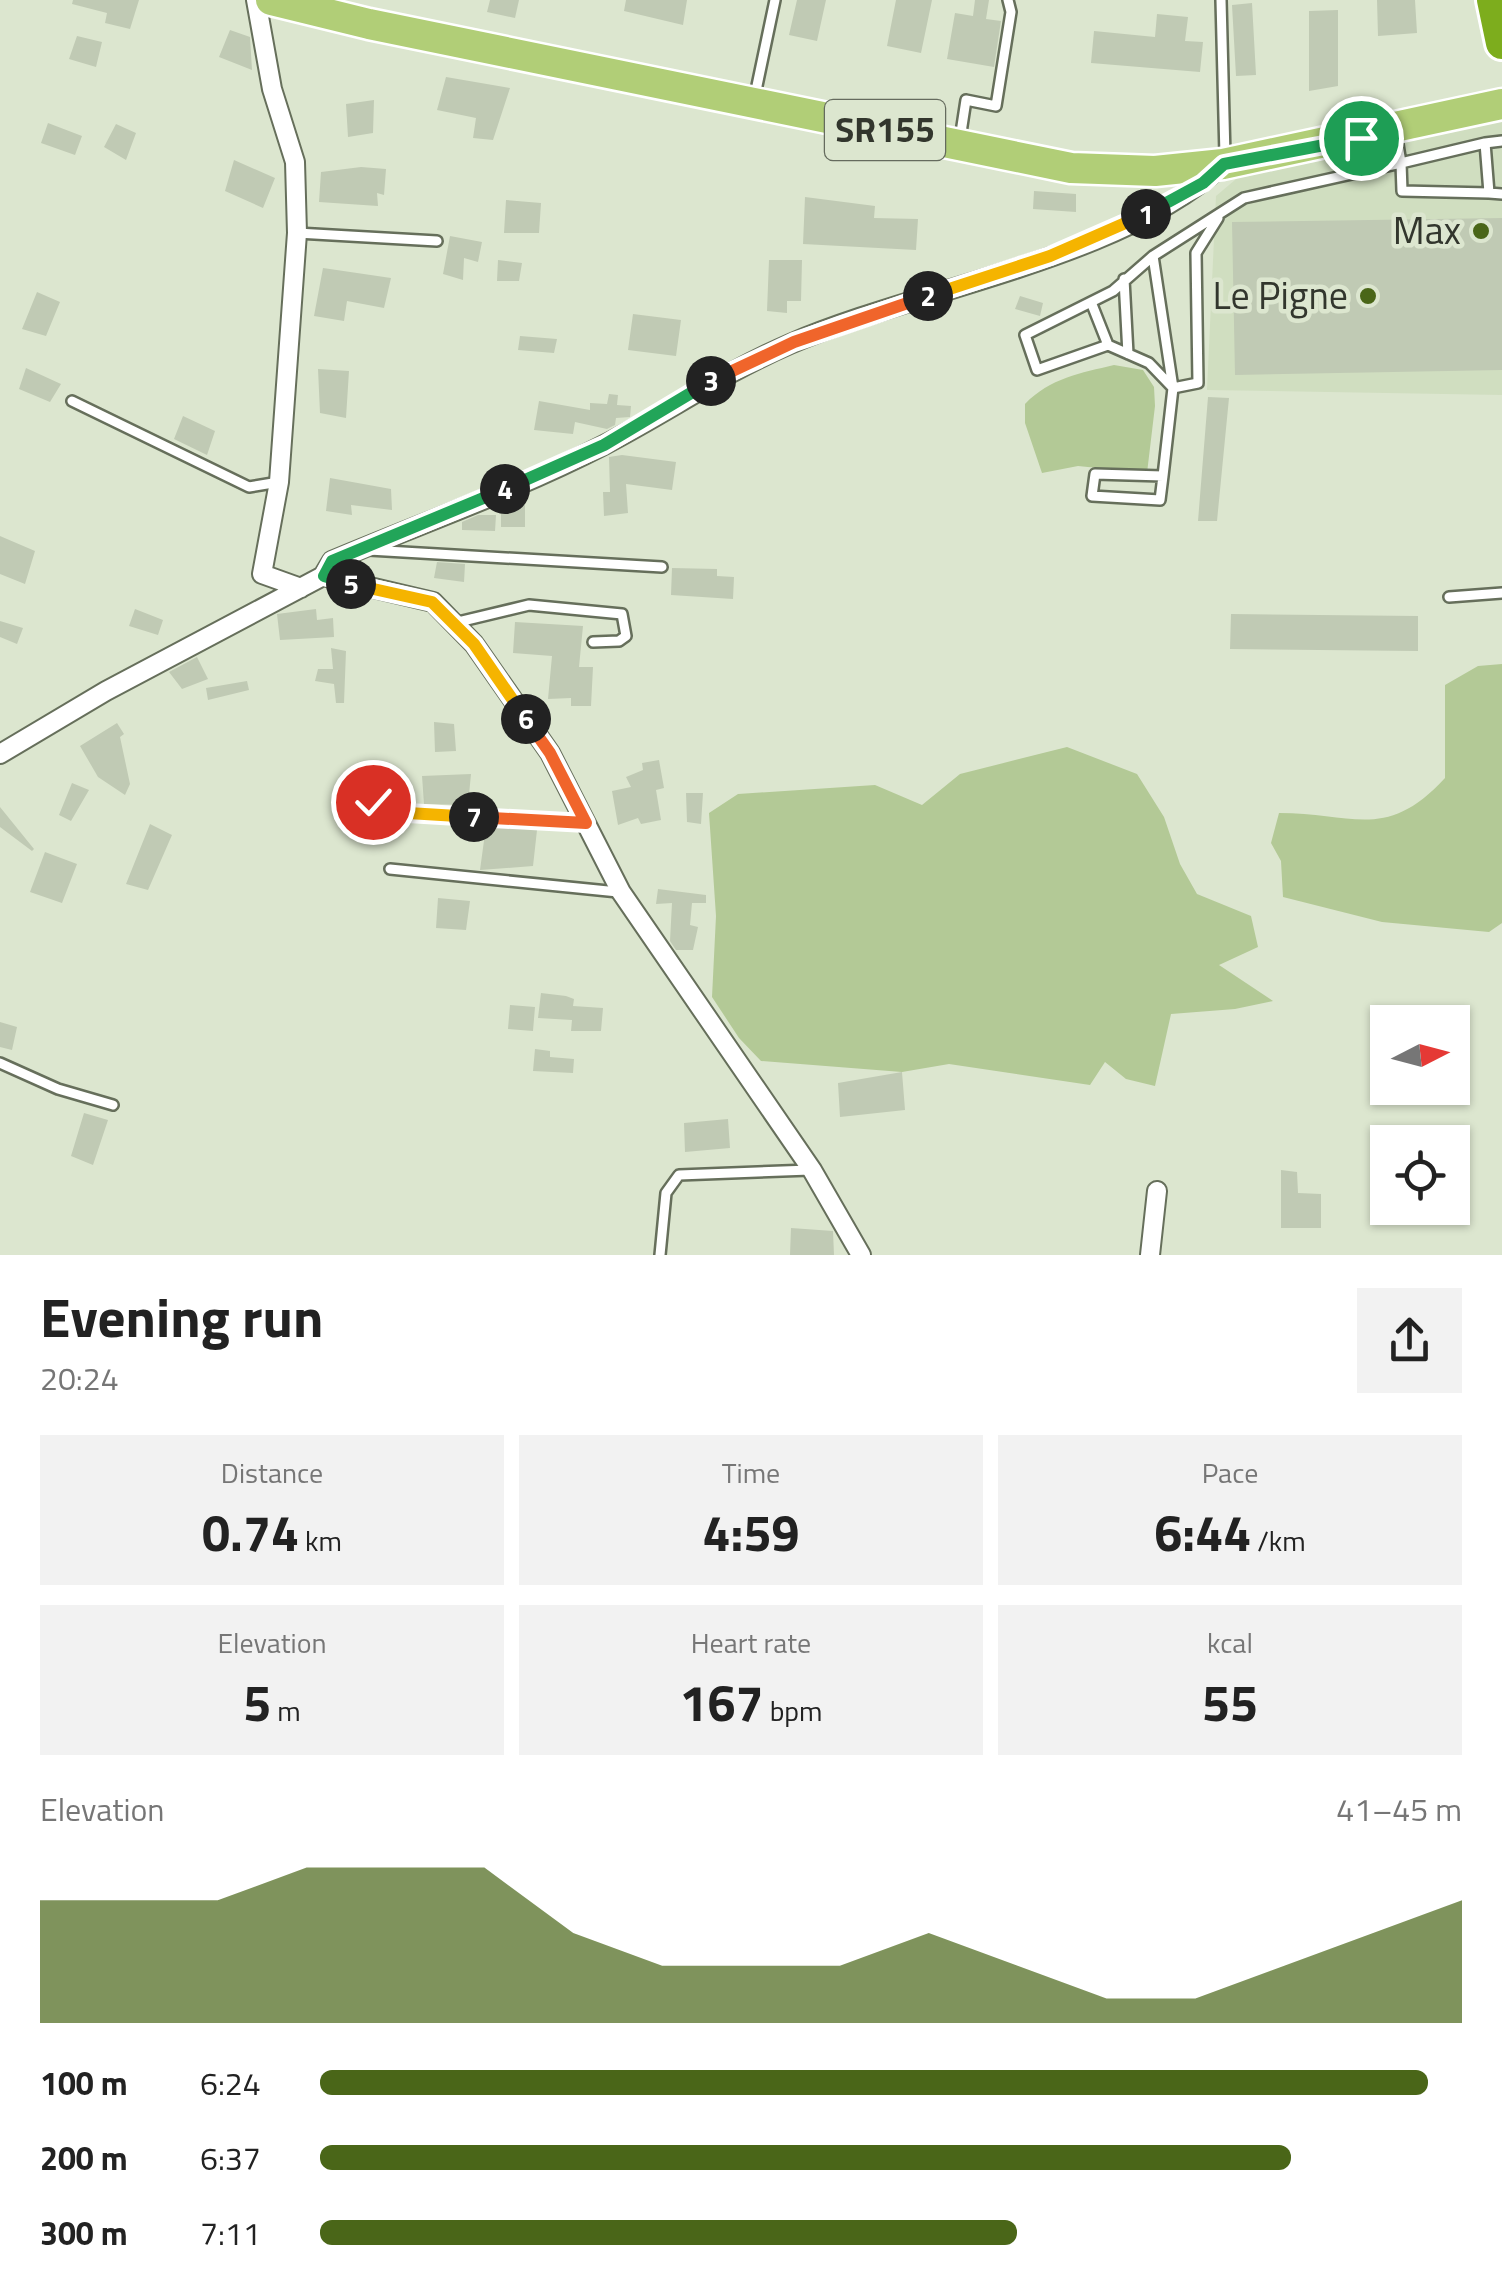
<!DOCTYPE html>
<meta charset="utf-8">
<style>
:root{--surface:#fff;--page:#f2f2f2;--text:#222;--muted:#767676;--accent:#4a6618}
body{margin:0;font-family:"Titillium Web",sans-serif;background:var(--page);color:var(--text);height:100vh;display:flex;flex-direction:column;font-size:38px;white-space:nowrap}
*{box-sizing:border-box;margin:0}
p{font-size:32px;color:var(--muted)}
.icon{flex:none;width:55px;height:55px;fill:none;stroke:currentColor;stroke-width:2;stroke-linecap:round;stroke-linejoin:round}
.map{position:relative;height:1255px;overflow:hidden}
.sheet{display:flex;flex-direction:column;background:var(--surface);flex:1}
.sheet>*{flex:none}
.needle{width:65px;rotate:84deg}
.tools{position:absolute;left:1370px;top:1005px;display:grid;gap:20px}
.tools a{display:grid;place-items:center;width:100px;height:100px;border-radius:0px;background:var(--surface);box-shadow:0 2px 8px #0004;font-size:50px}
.pin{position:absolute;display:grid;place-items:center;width:85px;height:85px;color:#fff;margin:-42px;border:5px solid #fff;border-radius:50%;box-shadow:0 2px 10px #0007}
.km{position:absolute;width:50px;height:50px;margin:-25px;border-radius:50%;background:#222;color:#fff;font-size:28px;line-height:50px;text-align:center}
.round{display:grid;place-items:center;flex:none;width:105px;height:105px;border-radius:0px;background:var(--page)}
.summary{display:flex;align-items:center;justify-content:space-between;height:170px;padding:0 40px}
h1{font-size:55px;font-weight:700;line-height:75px}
.metrics{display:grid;grid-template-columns:repeat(3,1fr);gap:15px;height:170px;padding:10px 40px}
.metrics div{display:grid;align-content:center;border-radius:0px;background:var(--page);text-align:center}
.metrics b{font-size:50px;font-weight:700}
.metrics small{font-size:28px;font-weight:400}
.metrics p{font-size:28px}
.chart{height:280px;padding:20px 40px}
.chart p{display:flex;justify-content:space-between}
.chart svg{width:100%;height:180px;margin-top:10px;fill:var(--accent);opacity:.7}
ul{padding:0 40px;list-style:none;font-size:32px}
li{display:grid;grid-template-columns:160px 120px 1fr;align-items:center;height:75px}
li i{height:25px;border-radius:12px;background:var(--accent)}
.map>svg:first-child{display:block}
.built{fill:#d0dec0}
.green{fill:#b3c996}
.building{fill:#c0cab4}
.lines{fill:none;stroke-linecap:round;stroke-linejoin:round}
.lane-casing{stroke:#666f5b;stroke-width:14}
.street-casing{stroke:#666f5b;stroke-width:22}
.primary-casing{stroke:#fff;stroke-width:35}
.highway-casing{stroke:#fff;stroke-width:38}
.lane{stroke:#fff;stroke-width:9}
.street{stroke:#fff;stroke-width:18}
.primary{stroke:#b1ce77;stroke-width:30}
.highway{stroke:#7dad1d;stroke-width:32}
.split-1-casing{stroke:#fff;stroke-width:20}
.split-2-casing{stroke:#fff;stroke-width:20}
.split-3-casing{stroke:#fff;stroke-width:20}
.split-4-casing{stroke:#fff;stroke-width:20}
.split-5-casing{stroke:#fff;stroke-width:20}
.split-6-casing{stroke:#fff;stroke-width:20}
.split-7-casing{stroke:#fff;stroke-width:20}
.split-8-casing{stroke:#fff;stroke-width:20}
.split-1{stroke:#22a559;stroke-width:12}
.split-2{stroke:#f5b400;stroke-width:12}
.split-3{stroke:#f0652b;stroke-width:12}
.split-4{stroke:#22a559;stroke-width:12}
.split-5{stroke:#22a559;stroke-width:12}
.split-6{stroke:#f5b400;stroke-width:12}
.split-7{stroke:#f0652b;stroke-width:12}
.split-8{stroke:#f5b400;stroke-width:12}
.poi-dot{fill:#4a6618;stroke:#dce6cf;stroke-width:4}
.labels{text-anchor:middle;stroke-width:9;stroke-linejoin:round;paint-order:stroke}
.shield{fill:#dce6cf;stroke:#656b5e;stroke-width:2.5}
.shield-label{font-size:35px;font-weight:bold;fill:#32362d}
.poi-label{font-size:38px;fill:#32362d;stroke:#dce6cf;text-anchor:end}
</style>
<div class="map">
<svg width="1502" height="1255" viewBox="0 0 1502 1255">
<rect width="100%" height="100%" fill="#dce6cf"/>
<path class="built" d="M1502,118v277l-295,-5 9,-194 26,-22z"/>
<path class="green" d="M1114,365l29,5 11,17 1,19 -8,67 -69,-7 -36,7 -17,-50v-19c25,-26 56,-31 89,-39z
M1502,664v259l-13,9 -107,-10 -99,-25 -2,-36 -10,-18 8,-30c75,0 107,29 166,-35v-93l33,-19z
M1067,747l70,27 27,43 16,47 17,30 54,22 7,31 -39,18 54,36 -38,8 -64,5 -16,72 -29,-7 -21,-17 -15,23 -141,-21 -47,8 -141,-11 -22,-23 -27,-41 4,-81 -7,-103 29,-19 137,-9 47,20 38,-31z"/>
<path class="building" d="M73,0h66l-9,29 -25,-6 2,-10 -35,-9z
M490,0h29l-4,18 -28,-6z
M626,0h61l-4,25 -59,-14z
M797,0h29l-9,41 -28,-6z
M896,0h36l-11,53 -34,-7z
M975,0h14l-3,19 15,2 -7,46 -47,-8 8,-46 18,3z
M1377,0h38l2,33 -39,3z
M1252,3l4,72 -20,1 -4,-71z
M1338,10v76l-29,5v-80z
M1157,14l31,3 -3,24 18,1 -3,30 -109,-9 3,-32 61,6z
M230,30l20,7 2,33 -33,-13z
M77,36l25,6 -6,25 -27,-8z
M446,77l64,11 -17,52 -20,-2 3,-20 -39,-8z
M374,100l-1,33 -25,4 -2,-33z
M48,123l34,13 -7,19 -34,-12z
M116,124l20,9 -10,27 -22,-13z
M234,160l41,18 -12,30 -38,-17z
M361,167l25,2 -2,26 -7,-2 1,13 -59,-4 2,-30z
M1034,191l42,3v18l-43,-3z
M805,197l70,9 -1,12 44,1 -2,31 -113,-6z
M506,200l35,3 -2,30h-35z
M1502,218v152l-267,5 -3,-153z
M450,236l32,6 -4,20 -14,-4 -1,22 -20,-6z
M498,260l24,3 -3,18h-22z
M769,260h33l-1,41h-14v12l-20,-2z
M323,268l68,10 -7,30 -37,-7 -3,20 -30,-5z
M37,292l23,10 -14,34 -24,-7z
M1020,296l23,7 -3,13 -25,-7z
M633,314l48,6 -5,36 -48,-6z
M520,336l37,3 -3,14 -36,-3z
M26,368l35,16 -11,18 -31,-13z
M318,369l31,2 -3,47 -26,-5z
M609,394l9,1 -1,10 14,1 -1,11 -14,1 -1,7 -8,4 -32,-7 -2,12 -39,-4 5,-29 51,9v-7l17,1z
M1208,397l21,1 -12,123h-19z
M183,416l32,15 -8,24 -33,-16z
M622,455l54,7 -4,28 -46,-6 2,29 -24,3 -1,-24h7l-1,-35z
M330,478l61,11 1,21 -41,-5 1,10 -26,-4z
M525,505v22h-24v-21z
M478,515h18l-1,16 -33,-1v-8z
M0,536l35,15 -10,33 -25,-10z
M437,562l28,2 -1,18 -30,-4z
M672,568l45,1v7l17,1 -1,22 -62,-4z
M135,609l28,11 -5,15 -29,-9z
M316,609l1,11 16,-2 1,19 -54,3 -3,-26z
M1231,614l187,2v35l-188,-2z
M0,621l23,7 -6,16 -17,-7z
M515,622l68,4 -4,41h14l-2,39h-20v-8l-23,1 4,-43 -39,-3z
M331,648l15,3 -2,52h-8l-2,-19 -19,-3 3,-12h15z
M197,657l11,22 -26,10 -13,-17z
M247,681l2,9 -41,10 -2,-12z
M434,722l20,2 2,27 -21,1z
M117,723l7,11 -4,3 10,47 -5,11 -27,-18 -18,-31z
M659,760l5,28 -8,2 5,30 -20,4 -3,-6 -20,7 -6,-34 19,-4 -5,-10 17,-7 -1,-7z
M471,774l-3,31 -44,-1 -2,-28z
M72,783l17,7 -18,31 -12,-6z
M686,793h17l-2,31 -14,-2z
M0,807l34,42 -2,2 -32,-24z
M150,824l22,11 -24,55 -22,-6z
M486,826l51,4 -4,36 -53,4z
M45,852l32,12 -15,39 -32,-11z
M658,889l48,6v8h-14l-2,22 8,2 -5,23h-17l-6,-9 2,-38 -16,1z
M438,898l32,3 -4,29 -30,-2z
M541,993l25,3 8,3 -1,7 30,2 -2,23h-30l1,-11 -34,-2z
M510,1005l25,2 -2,24 -25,-2z
M0,1022l17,5 -5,23 -12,-3z
M535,1049l15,2v6l24,2 -1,14 -40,-2z
M902,1072l3,38 -65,7 -2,-34z
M84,1113l24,7 -15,45 -22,-9z
M728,1119l2,29 -45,4 -1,-29z
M1281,1170l16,2 1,21 23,1v34h-40z
M791,1228l42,3 1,24h-44z"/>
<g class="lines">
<g class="lane-casing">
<path id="lane" d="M1221,0l4,156
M754,100l21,-100
M960,139l6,-39 30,6 15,-94 -3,-12
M1485,143l17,-2
M1489,193l-4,-50 -84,20 1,28 87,2 13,1
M297,233l140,8
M1153,256l-40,35 -88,44 12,35 71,-25 41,18 24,25 25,-5 -2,-130 22,-35
M1124,279l4,75
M1091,302l17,43
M72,401l177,86 30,-5
M1163,476l-3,24 -68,-4 3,-22 68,2 10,-88 -20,-132 91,-58 157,-35 -5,-31
M369,550l293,17
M1449,597l53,-4
M454,623l75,-18 93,9 4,22 -7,5 -26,1
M373,802l35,11 175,10
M390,869l228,23
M0,1063l58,26 55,16
M660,1255l6,-62 13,-18 131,-5"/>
</g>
<g class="street-casing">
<path id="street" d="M256,0l16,89 23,73 2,71 -18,249 -17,92 39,14
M323,576l9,-15c90,-38 185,-71 272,-116 64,-33 117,-71 186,-101 126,-55 332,-86 431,-178
M0,754l106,-63 217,-115 110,26 41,42 76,109 71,139 191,278 49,85
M1150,1255l7,-64"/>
</g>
<g class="primary-casing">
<path id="primary" d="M271,0l98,24 702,144 84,3 68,-7 279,-60"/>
</g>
<g class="highway-casing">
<path id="highway" d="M1493,0l9,43"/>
</g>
<use href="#lane" class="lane"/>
<use href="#street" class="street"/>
<use href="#primary" class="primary"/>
<use href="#highway" class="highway"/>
</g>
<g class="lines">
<g class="split-1-casing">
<path id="split-1" d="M1146,214l57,-31 21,-19 137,-26"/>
</g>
<g class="split-2-casing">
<path id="split-2" d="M928,296l122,-40 96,-42"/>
</g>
<g class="split-3-casing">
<path id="split-3" d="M711,381l83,-39 134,-46"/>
</g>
<g class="split-4-casing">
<path id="split-4" d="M505,489l99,-44 107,-64"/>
</g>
<g class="split-5-casing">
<path id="split-5" d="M351,584l-27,-8 8,-15 173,-72"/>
</g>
<g class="split-6-casing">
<path id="split-6" d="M351,584l81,18 42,42 52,75"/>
</g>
<g class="split-7-casing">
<path id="split-7" d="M474,817l112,6 -36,-70 -24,-34"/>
</g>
<g class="split-8-casing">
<path id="split-8" d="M373,802l35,11 66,4"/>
</g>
<use href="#split-1" class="split-1"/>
<use href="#split-2" class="split-2"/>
<use href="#split-3" class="split-3"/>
<use href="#split-4" class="split-4"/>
<use href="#split-5" class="split-5"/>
<use href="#split-6" class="split-6"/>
<use href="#split-7" class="split-7"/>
<use href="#split-8" class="split-8"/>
</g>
<g class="poi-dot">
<circle cx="1481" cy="231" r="10"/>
<circle cx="1368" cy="296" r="10"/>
</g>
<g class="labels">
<rect class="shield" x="825" y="100" width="120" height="60" rx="8"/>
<g class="shield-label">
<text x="885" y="142">SR155</text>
</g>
<g class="poi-label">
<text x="1461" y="244">Max</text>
<text x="1348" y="309">Le Pigne</text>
</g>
</g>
</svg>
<div class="tools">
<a><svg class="needle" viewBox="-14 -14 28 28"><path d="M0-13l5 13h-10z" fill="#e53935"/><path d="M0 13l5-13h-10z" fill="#767676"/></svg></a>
<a><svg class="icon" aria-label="locate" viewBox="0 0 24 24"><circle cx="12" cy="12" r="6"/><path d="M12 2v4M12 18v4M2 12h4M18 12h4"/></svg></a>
</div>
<div class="pin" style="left:1361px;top:138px;background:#1e9e55"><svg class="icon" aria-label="arrive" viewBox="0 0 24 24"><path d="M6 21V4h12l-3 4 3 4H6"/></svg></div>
<div class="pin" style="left:373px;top:802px;background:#d93025"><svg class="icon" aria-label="check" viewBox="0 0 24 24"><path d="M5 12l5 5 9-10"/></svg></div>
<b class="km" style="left:1146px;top:214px">1</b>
<b class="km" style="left:928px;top:296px">2</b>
<b class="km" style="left:711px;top:381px">3</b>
<b class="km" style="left:505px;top:489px">4</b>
<b class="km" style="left:351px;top:584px">5</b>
<b class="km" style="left:526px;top:719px">6</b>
<b class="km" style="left:474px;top:817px">7</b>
</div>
<section class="sheet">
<div class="summary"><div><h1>Evening run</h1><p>20:24</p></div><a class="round"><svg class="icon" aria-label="share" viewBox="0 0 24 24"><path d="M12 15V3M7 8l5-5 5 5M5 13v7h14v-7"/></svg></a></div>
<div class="metrics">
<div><p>Distance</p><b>0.74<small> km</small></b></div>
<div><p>Time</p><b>4:59</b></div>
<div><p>Pace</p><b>6:44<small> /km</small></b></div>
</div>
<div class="metrics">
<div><p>Elevation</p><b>5<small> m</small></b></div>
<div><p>Heart rate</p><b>167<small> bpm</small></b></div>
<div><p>kcal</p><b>55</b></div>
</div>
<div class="chart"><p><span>Elevation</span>41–45 m</p>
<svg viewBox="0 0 160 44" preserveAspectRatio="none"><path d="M0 44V14L10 14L20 14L30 6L40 6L50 6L60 22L70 30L80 30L90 30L100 22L110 30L120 38L130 38L140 30L150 22L160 14V44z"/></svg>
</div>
<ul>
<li><b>100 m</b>6:24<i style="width:97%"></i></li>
<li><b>200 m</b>6:37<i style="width:85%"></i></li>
<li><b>300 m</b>7:11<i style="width:61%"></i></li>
</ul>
</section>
